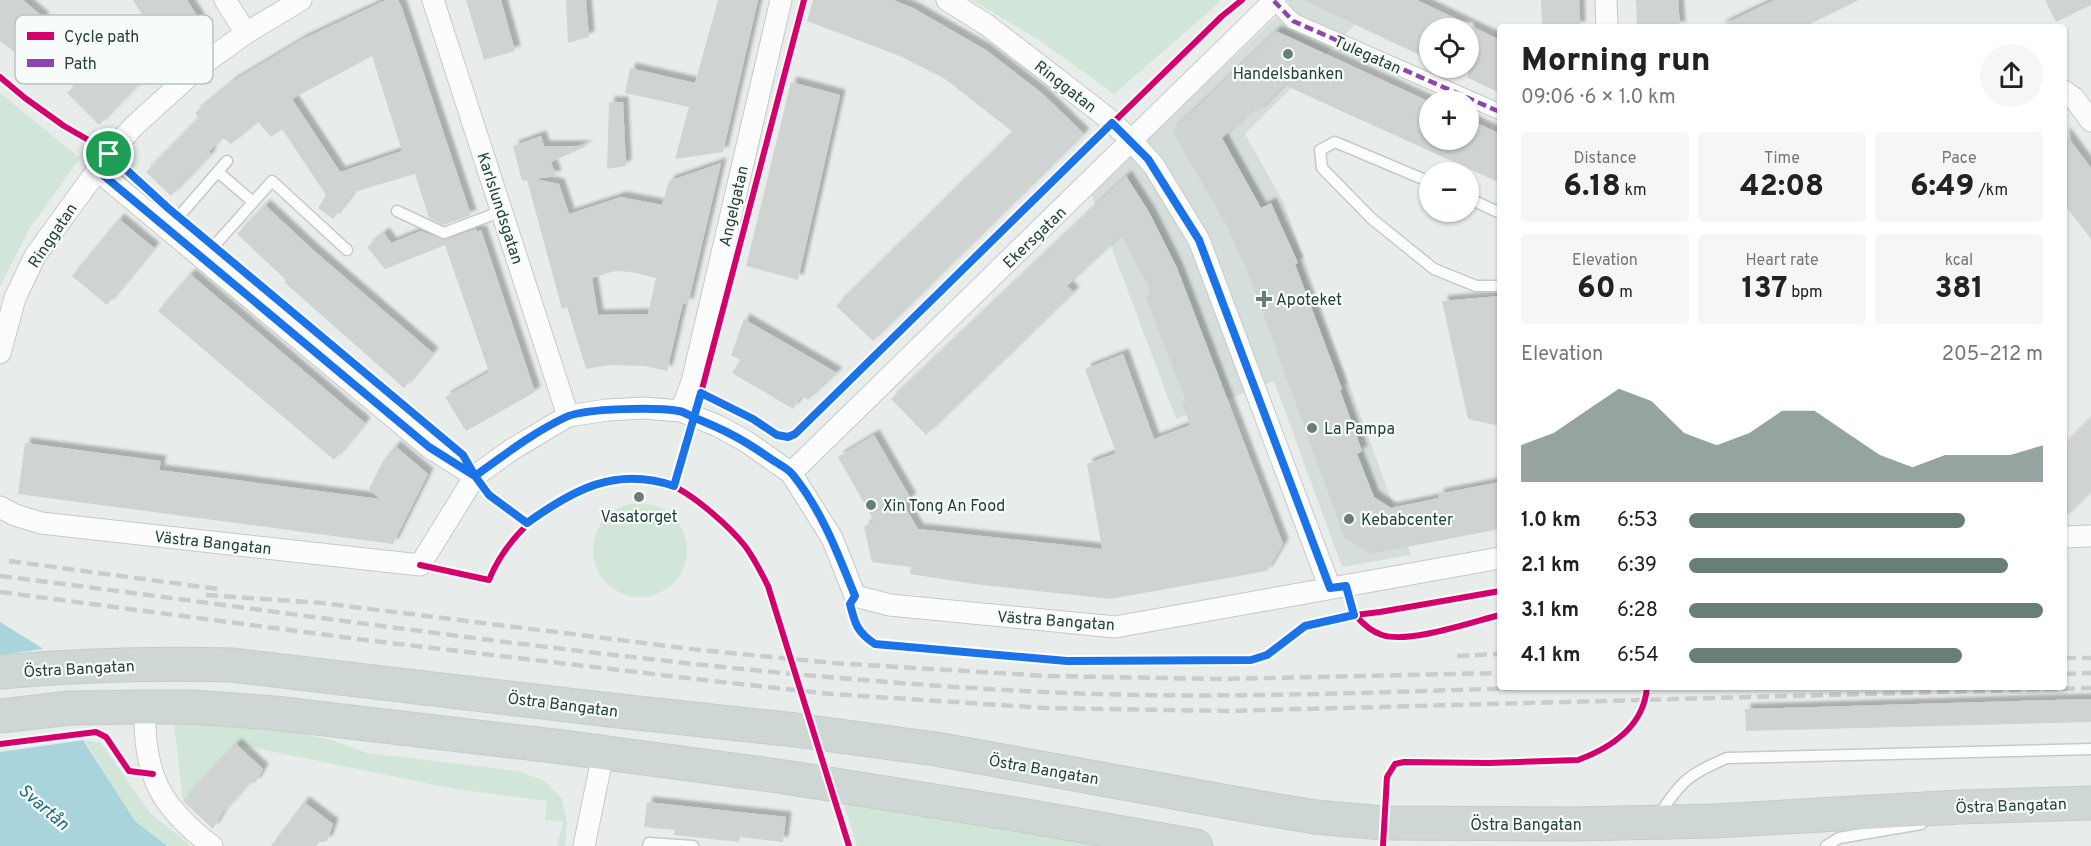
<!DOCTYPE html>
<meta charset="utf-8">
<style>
:root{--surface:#fff;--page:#f6f6f6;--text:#222;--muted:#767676;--accent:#697e78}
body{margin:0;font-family:Overpass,sans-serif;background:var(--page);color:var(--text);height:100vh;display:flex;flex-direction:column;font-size:22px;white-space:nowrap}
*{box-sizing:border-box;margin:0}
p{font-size:20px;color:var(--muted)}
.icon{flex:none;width:33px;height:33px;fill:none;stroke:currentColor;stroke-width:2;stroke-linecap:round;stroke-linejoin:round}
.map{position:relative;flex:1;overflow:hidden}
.panel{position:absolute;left:1497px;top:24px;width:570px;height:666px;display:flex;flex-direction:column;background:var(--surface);border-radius:6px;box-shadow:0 2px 4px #0004}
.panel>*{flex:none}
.tools{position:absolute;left:1419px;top:18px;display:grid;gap:12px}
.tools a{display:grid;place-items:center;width:60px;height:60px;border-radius:50%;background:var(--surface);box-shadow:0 2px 4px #0004;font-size:30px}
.pin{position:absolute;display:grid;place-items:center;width:51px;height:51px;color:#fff;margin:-26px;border:3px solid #fff;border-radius:50%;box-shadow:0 2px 6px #0007}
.round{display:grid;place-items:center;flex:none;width:63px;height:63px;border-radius:32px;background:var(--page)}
.headline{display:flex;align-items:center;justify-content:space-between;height:102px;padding:0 24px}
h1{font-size:33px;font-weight:800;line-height:45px}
.figures{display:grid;grid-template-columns:repeat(3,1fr);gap:9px;height:102px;padding:6px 24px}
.figures div{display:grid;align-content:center;border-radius:6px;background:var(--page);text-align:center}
.figures b{font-size:30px;font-weight:800}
.figures small{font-size:16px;font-weight:400}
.figures p{font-size:16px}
.chart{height:168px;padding:12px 24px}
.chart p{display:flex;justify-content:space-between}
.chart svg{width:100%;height:108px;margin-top:6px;fill:var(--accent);opacity:.7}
ul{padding:0 24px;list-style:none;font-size:20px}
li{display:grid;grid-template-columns:96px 72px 1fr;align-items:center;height:45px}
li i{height:15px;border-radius:8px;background:var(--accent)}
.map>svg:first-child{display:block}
.built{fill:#d6dedb}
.green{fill:#d1e6d8}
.water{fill:#a9d4db}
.pier{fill:#e8edeb}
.building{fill:#cfd4d2;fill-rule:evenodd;filter:url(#shadow)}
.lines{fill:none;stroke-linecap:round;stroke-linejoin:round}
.service-casing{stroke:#c5cac8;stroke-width:13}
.pedestrian-casing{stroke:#c5cac8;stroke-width:17}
.minor-casing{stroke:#c5cac8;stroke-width:23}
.primary-casing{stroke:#c3ccc9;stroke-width:35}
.service{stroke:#fcfcfc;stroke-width:10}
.pedestrian{stroke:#fcfcfc;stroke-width:15}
.minor{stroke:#fcfcfc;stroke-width:21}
.primary{stroke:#cfd7d5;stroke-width:33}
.rail{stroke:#c9cdcc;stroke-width:4.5;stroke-dasharray:12 6;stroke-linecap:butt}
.quiet{stroke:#8e44ad;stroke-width:4.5;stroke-dasharray:9 4.5;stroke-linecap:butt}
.cycleway-casing{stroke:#f7fbf9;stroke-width:10}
.cycleway{stroke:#d6006c;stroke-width:6}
.route-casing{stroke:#fff;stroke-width:12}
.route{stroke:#1a73e8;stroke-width:8}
.poi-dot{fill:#697e78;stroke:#f7fbf9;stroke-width:2}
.labels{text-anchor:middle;stroke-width:4.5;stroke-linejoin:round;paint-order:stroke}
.street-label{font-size:16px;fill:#24423a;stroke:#f7fbf9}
.poi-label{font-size:16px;fill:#24423a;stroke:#f7fbf9;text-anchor:start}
.water-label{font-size:18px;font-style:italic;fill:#1c6f80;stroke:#f7fbf9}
.key{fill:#f7fbf9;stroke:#b8c4c0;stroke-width:1.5}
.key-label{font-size:16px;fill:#24423a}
</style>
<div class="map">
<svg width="2091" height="846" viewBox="0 0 2091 846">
<defs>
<filter id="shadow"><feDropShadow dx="5.5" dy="-5.5" stdDeviation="1.5" flood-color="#0004"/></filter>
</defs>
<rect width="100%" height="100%" fill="#e8edeb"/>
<path class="built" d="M1286,0h94l-135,134 39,69 127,352 -69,12 -68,-186 -98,38 -85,-226 199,-189z"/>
<path class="green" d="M972,0h246l2,2 -106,92 -72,-52z
M0,93l80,65 -50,70 -30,58z
M593 550a47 47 0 1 1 94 0a47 47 0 1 1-94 0Z
M174,724l62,1 55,7 41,8 35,13 151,18 27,10 17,18 5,23 -2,24h-8l6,-24 -18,-2 2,-19 -92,-12 -219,-45 -53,57z
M84,740l17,3 49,70 41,33h-24l-32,-25z
M842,798l284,48h-269z"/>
<path class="water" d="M0,622l42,26 41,92 52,81 32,25h-167z"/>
<path class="pier" d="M43,649l41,91 -84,12v-97z"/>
<path class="building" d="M0,0h23l21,18 -12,14 4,4 -17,20 -19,-15z
M133,0h54l17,27 -53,45 -52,53 -32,-32 77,-75z
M386,0h12l4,8 69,207 -27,10 -15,-7 -14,-44 -61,18 -21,27 -15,-11 8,-13 -44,-66 -11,8 -13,-15 -27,22 -9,-7 -13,15 2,2 -40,42 -25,-24 53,-54 -4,-5 37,-31 71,-43zM372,56l30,95 -62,21 -48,-73z
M466,0h35l14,51 -31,9z
M566,0h20l3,37 -21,6z
M718,0h40l-35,152 -48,7 14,-52 -64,-14 5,-25 65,15z
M813,0h80l20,8 73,42 57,44 41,40 -211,207 -37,-35 177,-174 -68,-53 -45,-23 -93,-35z
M1303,0h114l83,40v53l-32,-15v-50h-38v32z
M1541,0h38l1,27h-38z
M1636,0h42l2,27h-43z
M1774,0h85l-55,27h-86z
M2045,0h46v5l-35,17z
M1276,31l154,71v38h38v-21l32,15v49l-216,-98 -26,27 -3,-4 -33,30 39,70 10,-5 27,60 -3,1 47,125 -2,1 22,61 -5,3 17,43 17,11 48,-10 -1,-4 62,-12v47l-130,25 -26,-17 -92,-254 -25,-57 -55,-95z
M791,82l49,13 -42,185 -52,-14z
M609,102h14l3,64 -19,3z
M2064,132l27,36v71l-27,-35z
M541,136l3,10h43l-36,16 5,14 -21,3 24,5 10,30 52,-17 41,8 7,-24 52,-18 -33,141 -5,-1 -16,68 -22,-5 -36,-1 -23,4 -19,-62 -5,2 -35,-129 -5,1 -9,-35zM615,271l16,1 25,6 -8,36 -50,1 -6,-37z
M1126,176l23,36 28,56 106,276 -16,27 -157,28 -136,-15 -64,-10 1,-7 -39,-5 -8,-35 10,-6 -36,-64 36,-22 37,64 -8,5 15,25 184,20 -15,-85 29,-11 -31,-84 38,-15 31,85 36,-14 -8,-21 4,-2 -41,-106 7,-3 -31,-58 -54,51 7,6 -148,143 -35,-36z
M265,205l47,44 121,104 -29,35 -120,-106 2,-2 -49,-46z
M119,219l35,29 -47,57 -35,-29z
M476,229l1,3 4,-2 54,162 -69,39 -21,-34 44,-25 -44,-127 -60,24 -18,-22 17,-14 7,10 30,-12 23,9z
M190,274l175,149 -31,37 -176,-149z
M1500,296v130l-32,-7 -26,-118z
M744,319l93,54 -29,27 -7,-4 -8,13 -61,-36 8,-13 -9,-5z
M2091,418v73l-27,27v-73z
M25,443l136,18 -2,9 221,29 -11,-10 14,-28 12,-15 33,28 -35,70 -375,-50z
M2091,699v23l-345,9 -1,-22z
M236,744l27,25 -8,14 -5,-1 -28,31 -9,16 -30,-28z
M304,802l29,22 -6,17 -7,1 -4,4h-45z
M647,802l139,15 -3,25 -43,-5 -1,5 -65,-7 1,-5 -31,-3z"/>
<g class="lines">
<g class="service-casing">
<path id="service" d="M218,172l35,30
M1430,182l-95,-40 -15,8 2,18 50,51 62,50 42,17h24
M1468,198l32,15
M397,211l47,22 58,-22
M168,229l59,-68
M204,260l10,-14 58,-65 75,69
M1659,815c22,-34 30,-41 68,-57l364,-9
M648,846l1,-3 44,3
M1826,846l13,-8 82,-14"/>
</g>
<g class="pedestrian-casing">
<path id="pedestrian" d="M1274,1l19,20 207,91"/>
</g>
<g class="minor-casing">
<path id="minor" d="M225,0l21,33
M433,0l135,416
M947,0l40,25 118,91 27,25 22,25 45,74 131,348
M1606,0l1,27
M2064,91l10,7 17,23
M97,170l332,277 46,29
M0,353l15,-55 20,-42 74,-102 24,-27 66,-60 47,-34 55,-33
M681,411l11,-29 89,-382
M791,473l484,-473
M0,507l15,8 26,8 379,42 55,-89 36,-26 57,-34 39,-6 37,-2 37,3 37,15 29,16 44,31 41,65 23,58 35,9 225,22 385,-69
M2064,537l27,-1
M145,707c-2,66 14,99 67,139
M584,846l19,-92"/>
</g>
<g class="primary-casing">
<path id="primary" d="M0,672c77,-7 155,-9 232,-7l378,45 185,20 141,19 325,59 54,9 69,6 190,1 141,-3 245,-14 131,-4
M0,716l70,-8 75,-1h48l81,6 288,34 223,30 242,39 169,30"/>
</g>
<use href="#service" class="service"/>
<use href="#pedestrian" class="pedestrian"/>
<use href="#minor" class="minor"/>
<use href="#primary" class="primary"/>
<path class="rail" d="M9,561l209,28
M0,576c347,43 693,99 1043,116 170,8 339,0 509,-5
M0,592l365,48 339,40 127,14 215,14 182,3 863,-23
M206,595l116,8 378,47 133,13 214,13 175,3 278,-6
M1457,656l43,-2
M2064,658h27
M2064,674l27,-1"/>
<path class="quiet" d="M1274,1l19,20 207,91"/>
<g class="cycleway-casing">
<path id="cycleway" d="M0,77l25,21 39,28 35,20 26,22 43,40 295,247 12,21 14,19 38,28
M701,393l52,26 24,16 11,2 7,-3 427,-418 20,-16
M674,486l27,-93 103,-393
M420,565l69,15c26,-65 111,-123 182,-95 23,10 58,41 74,61 9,12 16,26 23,40l81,260
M1346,586c3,9 4,24 10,30 7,8 17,16 26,19 27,9 90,-13 118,-20
M855,596l-5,8c5,20 7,28 25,39l192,18 184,-1 16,-5 38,-29 50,-11 25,-3 120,-21
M0,744l96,-12 10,5 23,34 24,3
M1383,846l4,-69 8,-13 9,-2 85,1 89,-3c33,-12 66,-34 69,-73"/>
</g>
<use href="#cycleway" class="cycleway"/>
</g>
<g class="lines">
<g class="route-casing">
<path id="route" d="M109,154l59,54 295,247 12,21c29,-21 59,-44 91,-59 20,-9 91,-10 113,-6 6,1 11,5 16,7 30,12 49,22 76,41 7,5 17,9 22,16 29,36 45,79 62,121l-5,8c5,20 7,28 25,40l192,17 184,-1 16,-5 38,-29 49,-11 -8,-29 -16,2 -131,-348 -51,-81 -36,-36 -317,311 -7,3 -11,-2 -24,-16 -52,-26 -27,93c-59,-20 -101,4 -147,37l-38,-28 -14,-19 -46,-29 -332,-277 12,-16"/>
</g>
<use href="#route" class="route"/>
</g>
<g class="poi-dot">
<circle cx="1288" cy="54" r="6"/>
<path d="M1261 290h6v6h6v6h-6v6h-6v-6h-6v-6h6z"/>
<circle cx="1312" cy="428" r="6"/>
<circle cx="639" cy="497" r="6"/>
<circle cx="871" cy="505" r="6"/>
<circle cx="1349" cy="519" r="6"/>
</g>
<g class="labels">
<g class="street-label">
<text transform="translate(1368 54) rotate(24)" y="6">Tulegatan</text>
<text transform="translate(1066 86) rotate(38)" y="6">Ringgatan</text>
<text transform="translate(733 206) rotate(-77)" y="6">Angelgatan</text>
<text transform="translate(501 208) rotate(72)" y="6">Karlslundsgatan</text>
<text transform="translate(52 235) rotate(-56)" y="6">Ringgatan</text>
<text transform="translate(1034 237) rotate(-44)" y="6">Ekersgatan</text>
<text transform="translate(213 542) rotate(6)" y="6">Västra Bangatan</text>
<text transform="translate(1056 620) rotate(4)" y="6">Västra Bangatan</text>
<text transform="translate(79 668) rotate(-3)" y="6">Östra Bangatan</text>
<text transform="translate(563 704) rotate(7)" y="6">Östra Bangatan</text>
<text transform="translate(1044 769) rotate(10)" y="6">Östra Bangatan</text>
<text transform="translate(2011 805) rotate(-2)" y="6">Östra Bangatan</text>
<text x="1526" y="830">Östra Bangatan</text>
</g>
<g class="poi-label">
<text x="1288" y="79" text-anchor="middle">Handelsbanken</text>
<text x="1276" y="305">Apoteket</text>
<text x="1324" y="434">La Pampa</text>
<text x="883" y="511">Xin Tong An Food</text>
<text x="639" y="522" text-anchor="middle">Vasatorget</text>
<text x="1361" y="525">Kebabcenter</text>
</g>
<g class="water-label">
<text transform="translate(44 807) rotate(41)" y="6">Svartån</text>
</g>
</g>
<rect x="15" y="15" width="198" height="69" rx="9" class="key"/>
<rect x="27" y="32" width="27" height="8" fill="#d6006c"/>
<rect x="27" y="59" width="27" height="8" fill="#8e44ad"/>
<g class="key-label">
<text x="64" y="42">Cycle path</text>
<text x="64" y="69">Path</text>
</g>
</svg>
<div class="tools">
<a><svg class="icon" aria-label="locate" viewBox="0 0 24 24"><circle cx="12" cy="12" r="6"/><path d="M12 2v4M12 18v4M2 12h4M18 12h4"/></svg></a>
<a>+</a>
<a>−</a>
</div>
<div class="pin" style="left:109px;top:154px;background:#1e9e55"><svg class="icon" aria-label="arrive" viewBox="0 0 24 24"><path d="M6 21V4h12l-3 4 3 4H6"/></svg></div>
<section class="panel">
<div class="headline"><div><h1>Morning run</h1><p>09:06 · 6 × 1.0 km</p></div><a class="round"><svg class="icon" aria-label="share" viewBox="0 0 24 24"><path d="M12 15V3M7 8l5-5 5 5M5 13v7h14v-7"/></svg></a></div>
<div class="figures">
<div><p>Distance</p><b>6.18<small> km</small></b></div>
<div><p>Time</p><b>42:08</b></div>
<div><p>Pace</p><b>6:49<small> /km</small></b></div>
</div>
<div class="figures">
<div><p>Elevation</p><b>60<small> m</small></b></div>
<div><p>Heart rate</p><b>137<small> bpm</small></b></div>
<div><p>kcal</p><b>381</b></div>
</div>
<div class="chart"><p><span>Elevation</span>205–212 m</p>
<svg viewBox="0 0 160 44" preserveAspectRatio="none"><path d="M0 44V29L10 24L20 15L30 6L40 11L50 24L60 29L70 24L80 15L90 15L100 24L110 33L120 38L130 33L140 33L150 33L160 29V44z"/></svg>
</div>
<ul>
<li><b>1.0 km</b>6:53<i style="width:78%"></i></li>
<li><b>2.1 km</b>6:39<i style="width:90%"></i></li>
<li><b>3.1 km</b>6:28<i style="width:100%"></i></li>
<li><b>4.1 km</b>6:54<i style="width:77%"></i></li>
</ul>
</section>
</div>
